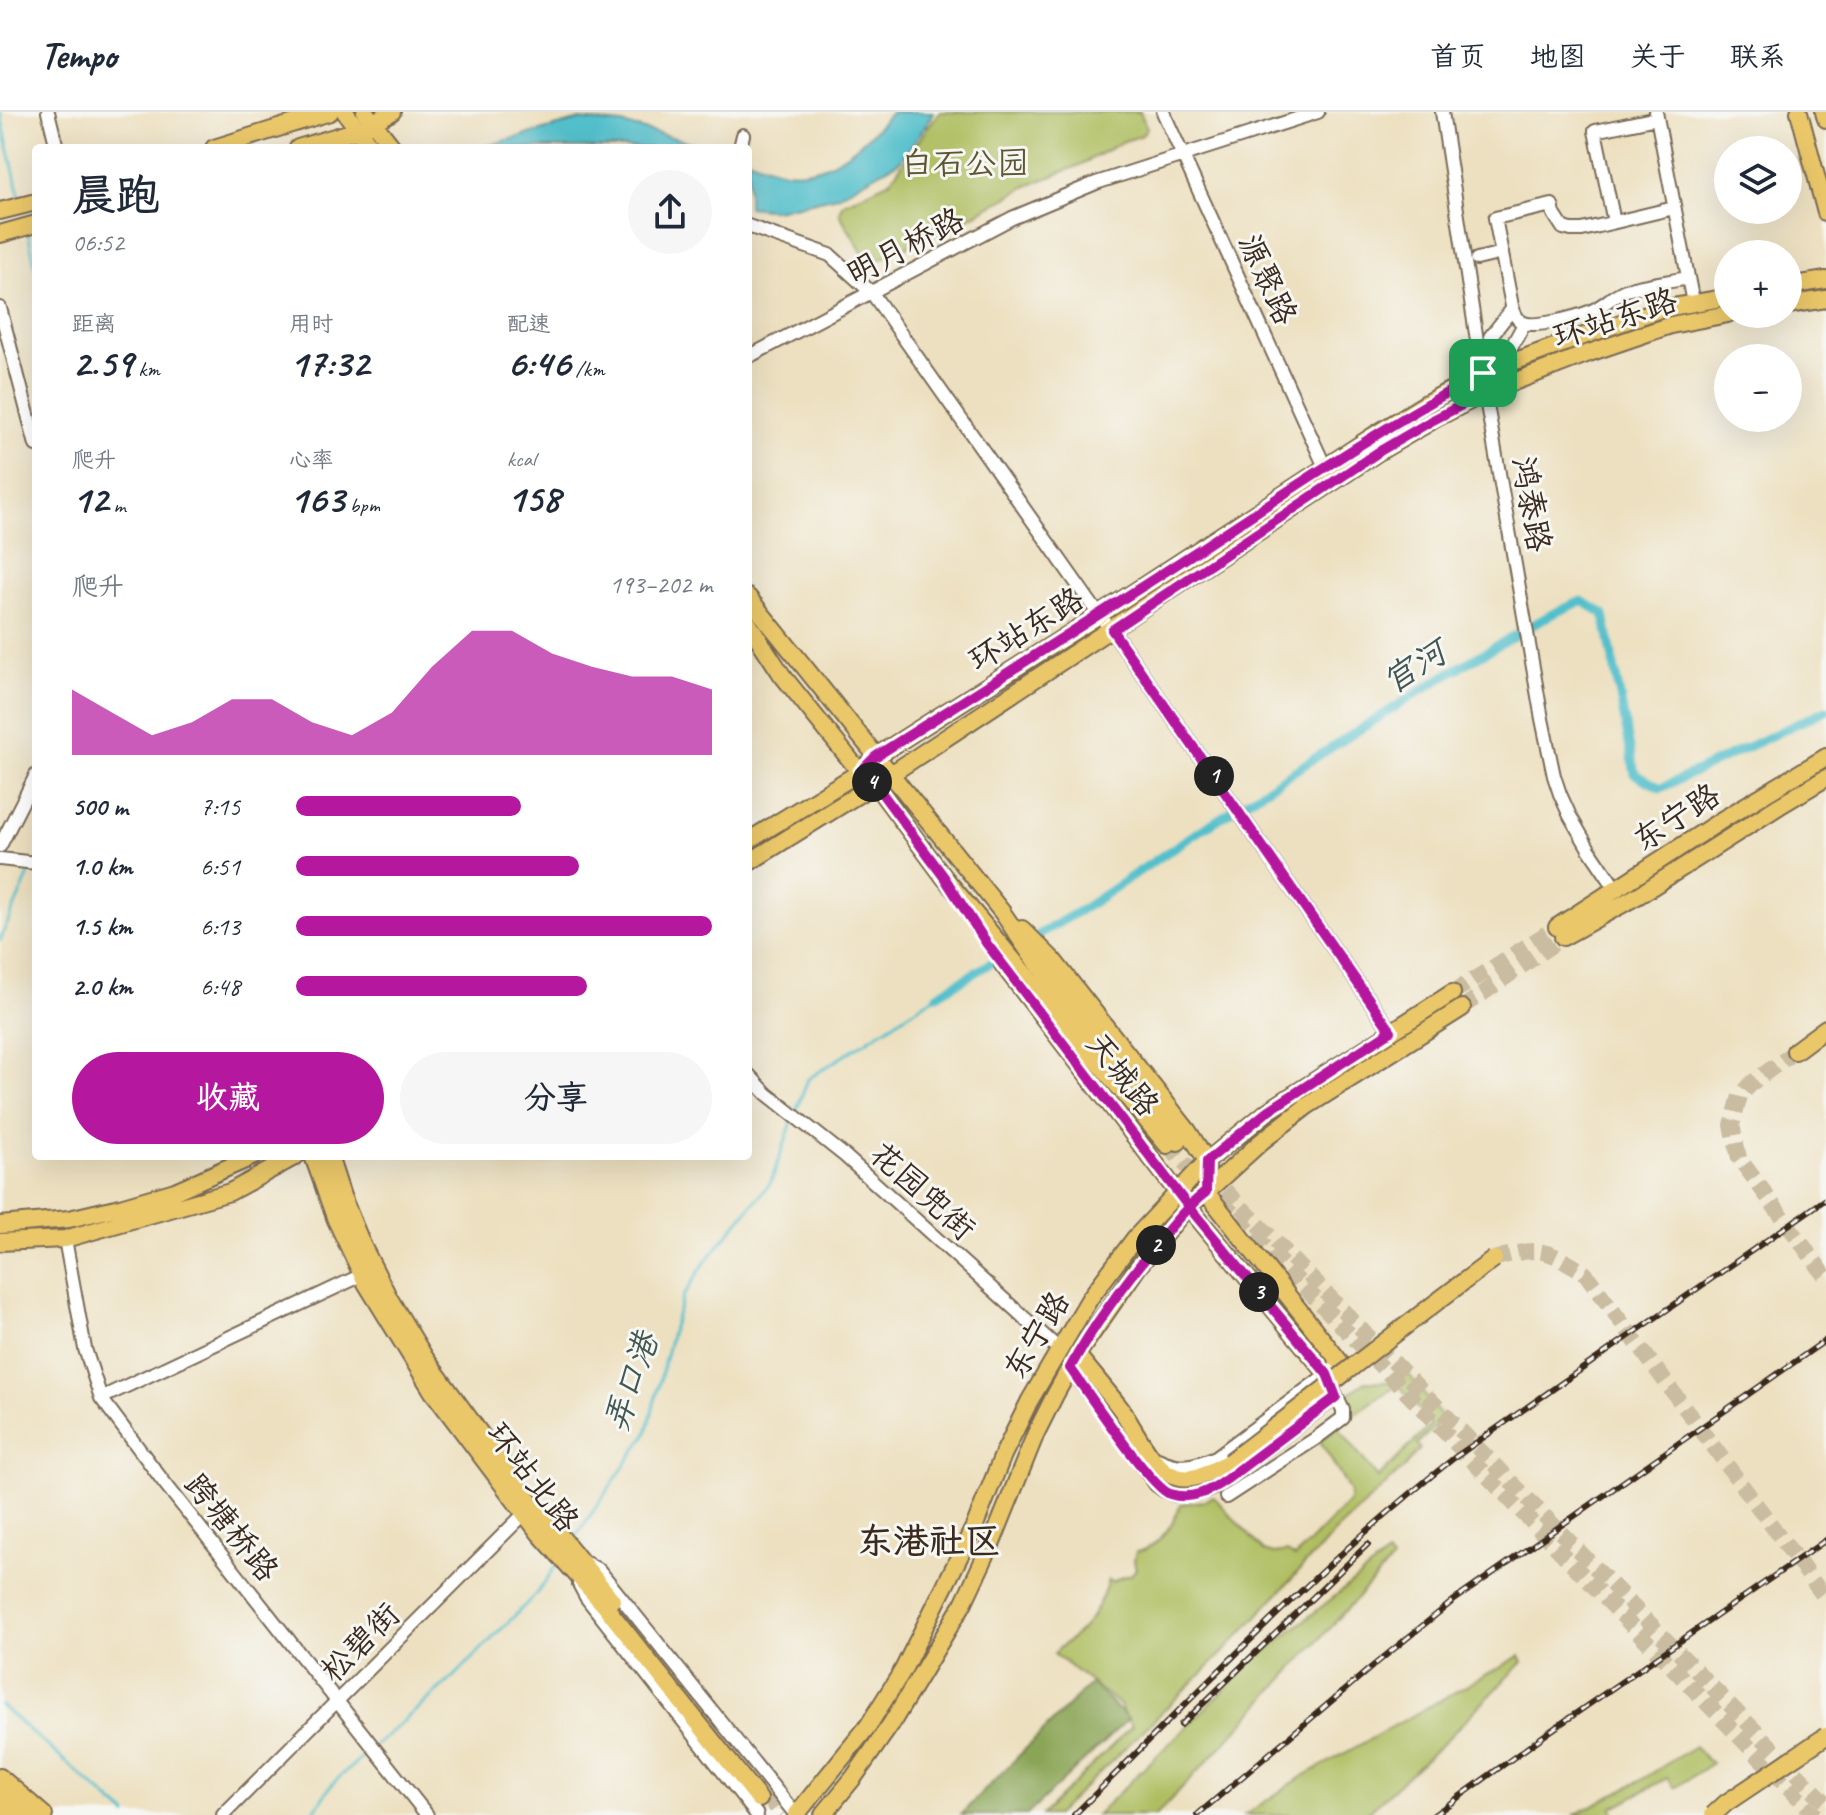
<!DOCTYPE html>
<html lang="zh">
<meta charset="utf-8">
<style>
:root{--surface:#fff;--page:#f6f6f7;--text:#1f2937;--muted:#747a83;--line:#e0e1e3;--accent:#b5179e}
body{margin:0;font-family:Caveat,"LXGW WenKai TC",sans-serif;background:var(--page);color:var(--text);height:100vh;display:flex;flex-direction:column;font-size:30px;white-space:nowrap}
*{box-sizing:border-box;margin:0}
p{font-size:26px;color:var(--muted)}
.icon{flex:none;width:44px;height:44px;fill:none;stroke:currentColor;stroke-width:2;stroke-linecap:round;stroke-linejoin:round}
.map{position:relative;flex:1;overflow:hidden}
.panel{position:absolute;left:32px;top:32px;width:720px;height:1016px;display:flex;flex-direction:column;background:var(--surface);border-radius:8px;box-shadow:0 8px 32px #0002}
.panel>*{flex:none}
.fabs{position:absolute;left:1714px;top:24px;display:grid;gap:16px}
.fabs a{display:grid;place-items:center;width:88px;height:88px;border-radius:50%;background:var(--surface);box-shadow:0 8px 32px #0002;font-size:40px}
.pin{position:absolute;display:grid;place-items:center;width:68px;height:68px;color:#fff;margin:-34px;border-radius:16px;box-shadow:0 4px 12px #0006}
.km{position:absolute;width:40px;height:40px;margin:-20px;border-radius:50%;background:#222;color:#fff;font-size:22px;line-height:40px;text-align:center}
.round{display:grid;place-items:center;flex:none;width:84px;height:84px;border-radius:42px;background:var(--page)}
.headline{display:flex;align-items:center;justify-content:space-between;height:136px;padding:0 40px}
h1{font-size:44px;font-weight:700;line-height:60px}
.metrics{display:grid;grid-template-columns:repeat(3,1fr);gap:12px;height:136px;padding:8px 40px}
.metrics div{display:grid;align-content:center}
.metrics b{font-size:40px;font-weight:700}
.metrics small{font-size:22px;font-weight:400}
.metrics p{font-size:22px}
.chart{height:224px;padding:16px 40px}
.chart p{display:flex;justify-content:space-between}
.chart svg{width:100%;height:144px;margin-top:8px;fill:var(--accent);opacity:.7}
.cta{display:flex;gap:16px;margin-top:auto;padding:16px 40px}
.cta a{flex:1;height:92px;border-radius:48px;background:var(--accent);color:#fff;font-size:32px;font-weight:700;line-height:92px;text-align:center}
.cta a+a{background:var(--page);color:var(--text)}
ul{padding:0 40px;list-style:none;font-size:26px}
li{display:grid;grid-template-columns:128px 96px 1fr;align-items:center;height:60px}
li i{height:20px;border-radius:10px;background:var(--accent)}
header{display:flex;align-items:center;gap:48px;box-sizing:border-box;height:112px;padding:0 40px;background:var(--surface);border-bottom:2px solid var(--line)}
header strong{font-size:38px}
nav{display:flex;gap:44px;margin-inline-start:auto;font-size:28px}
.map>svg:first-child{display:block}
.green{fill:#afbe60;stroke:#75743f;stroke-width:2}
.forest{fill:#8ba556;stroke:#63683a;stroke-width:2}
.water{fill:#52bfcb;stroke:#467474;stroke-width:2}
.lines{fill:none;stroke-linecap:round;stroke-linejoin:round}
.stream{stroke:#52bfcb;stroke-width:3}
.canal{stroke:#52bfcb;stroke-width:9}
.major-tunnel{stroke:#c9bca0;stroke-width:16;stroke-dasharray:16 8;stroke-linecap:butt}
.minor-casing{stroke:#796a57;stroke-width:16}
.major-casing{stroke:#796a57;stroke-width:20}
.minor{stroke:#fff;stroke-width:12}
.major{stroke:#eac769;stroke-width:16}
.rail-casing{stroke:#3b2a1e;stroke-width:6}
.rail{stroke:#f6f6f2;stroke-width:3;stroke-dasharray:9;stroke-linecap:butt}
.major-bridge-casing{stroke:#796a57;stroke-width:20;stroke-linecap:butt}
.major-bridge{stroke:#eac769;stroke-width:16}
.route-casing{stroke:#fff;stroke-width:16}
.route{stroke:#b5179e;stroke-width:10}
.labels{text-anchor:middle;stroke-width:6;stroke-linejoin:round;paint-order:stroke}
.park-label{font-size:32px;fill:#5e5632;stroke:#f6f6f2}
.street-label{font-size:32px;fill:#3b2a1e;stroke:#f6f6f2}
.water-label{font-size:34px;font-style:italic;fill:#425752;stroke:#f6f6f2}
.quarter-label{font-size:36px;font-weight:bold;fill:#3b2a1e;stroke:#f6f6f2}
</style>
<header>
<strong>Tempo</strong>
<nav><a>首页</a><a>地图</a><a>关于</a><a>联系</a></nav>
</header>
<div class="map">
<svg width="1826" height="1703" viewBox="0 0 1826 1703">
<rect width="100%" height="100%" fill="#f6f6f2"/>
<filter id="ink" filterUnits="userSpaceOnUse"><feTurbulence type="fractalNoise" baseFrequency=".0125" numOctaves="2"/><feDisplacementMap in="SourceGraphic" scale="16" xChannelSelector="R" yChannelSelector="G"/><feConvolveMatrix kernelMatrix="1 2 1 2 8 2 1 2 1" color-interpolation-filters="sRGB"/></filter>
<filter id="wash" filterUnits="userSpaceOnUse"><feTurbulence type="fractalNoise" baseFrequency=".006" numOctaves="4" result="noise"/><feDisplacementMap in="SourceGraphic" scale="32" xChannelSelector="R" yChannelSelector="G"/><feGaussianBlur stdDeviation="1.8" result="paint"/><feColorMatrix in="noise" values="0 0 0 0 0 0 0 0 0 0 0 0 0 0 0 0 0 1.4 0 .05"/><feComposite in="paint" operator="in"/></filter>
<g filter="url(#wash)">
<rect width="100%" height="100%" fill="#ede0c0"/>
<path class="green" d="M939,0h201l7,16 -6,8 -17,5 -44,24 -53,21 -66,36 -92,42 -30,-51 3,-9 48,-23z
M1408,1261l35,46 -26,25 3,5 -14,17 -68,63 -116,125 -166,161h-14l90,-89 -9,-13 -3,-8 -66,-51c7,-9 16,-14 25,-22 15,-15 23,-33 29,-52l4,2 10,-5 9,-2 5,-6 -2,-9 2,-8c22,-3 38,-29 45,-48l23,-3 9,-5 51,55 10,3 13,-2 8,5 54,-55 1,-10 -30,-51 18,-14 40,51 53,-53 -33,-41 -46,32 -11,-17 26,-18 25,1z
M1387,1443l5,5 -160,175 -76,80h-60l162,-158z
M1520,1544l3,6 -81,82 -77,71h-120l55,-37z
M1695,1634l10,13 7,4 -37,25 -8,-10 -55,30 3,7h-41l64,-33z"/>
<path class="forest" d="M1091,1571l37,36 -101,96h-67z"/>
<path class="water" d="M892,0h41l-6,12 -27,37 -63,35 -61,14 -28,-3v-48c12,5 24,10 37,12 46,6 78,-28 107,-59z
M580,8l42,4 90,24h-233z"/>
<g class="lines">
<path class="stream" d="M0,0l21,90
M28,121l8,36
M0,828l33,-75
M796,1000l12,-33 129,-84
M572,1430l75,-109 26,-106 11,-32 22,-34 65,-79 22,-63
M0,1593l127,110
M376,1633l79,-69 82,-83 22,-32
M311,1703l22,-32 37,-33"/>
<path class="canal" d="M937,883l152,-90 98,-66 259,-164 106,-61 30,-13 22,13 31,160 26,14 165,-78"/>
</g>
</g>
<g filter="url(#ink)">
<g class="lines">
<path class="major-tunnel" d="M1452,881l105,-66
M1462,896l101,-71
M1795,939l-43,32 -12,13 -8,29 7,33 87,119
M1167,1033l35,37
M1208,1061l618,630
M1221,1089l594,614
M1494,1147c46,-13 50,-11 91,14l241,326
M767,1683l15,20"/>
<g class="minor-casing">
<path id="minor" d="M48,0l9,36
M1163,0l162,355
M1442,0l43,281 57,326 12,57 6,18 10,22 19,33 27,40
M1656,0l37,191
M740,36l3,-13
M1674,96l-92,22h-11l-8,-2 -9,-14 -2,-9 -57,13 17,88c2,6 4,13 10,16 11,7 54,-5 67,-10 14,-5 23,-17 37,-22 20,-6 42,-8 62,-12
M1614,110l-19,-91 62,-13
M748,114l82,29 42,38 227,322 13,15 279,401
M1477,147l25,-6
M0,196l36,137
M1490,225l23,-29
M1508,241l16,-29
M748,245l264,-139 84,-35 222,-71
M0,734l36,-71
M0,747l36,4
M748,962l19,20 78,62 215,194
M65,1127l20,110 16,49 62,83 264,334
M1070,1256l86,117c20,16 35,13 58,3l122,-91
M101,1286l261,-123
M1158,1347c22,11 36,7 58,-2l111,-83 13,-12
M1226,1385l89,-58 28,-21v-8l-10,-21
M586,1451l13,7 197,245
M579,1472l7,13 171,218
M223,1703l307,-307"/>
</g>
<g class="major-casing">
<path id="major" d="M345,0l26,36
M365,0l28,36
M1799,0l27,101
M1824,0l2,7
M214,36l116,-36
M298,36l60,-18 34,-18
M0,99l36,-9
M0,122l36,-10
M1788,174l38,-6
M1788,193l38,-6
M748,485l254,315 34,50 142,180
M748,511l34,52 78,97 15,12 69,93 223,268
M748,729l112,-69 15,-15 224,-142 274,-179 55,-34 55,-29 109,-40 69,-24 67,-12
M748,751l143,-89 489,-323 53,-31 52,-27 104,-40 82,-28 57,-11
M1557,815l168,-109 101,-61
M1022,817l31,31 135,171 19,30 -1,31 134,170
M1563,825l76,-42 140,-89 47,-28
M1003,853l185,241 139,168
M1795,939l31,-23
M313,1044l23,64 30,63 67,109 107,142 65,72 154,193
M329,1044l13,40 21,51 27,53 35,58 108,148 16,16 63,78
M0,1113l69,-6 51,-12 55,-16 79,-35
M0,1130l65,-3 165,-47 66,-36
M1077,1243c15,18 30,36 44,54 13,19 32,61 55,68 19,6 37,-7 53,-15
M0,1665l44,38
M0,1680l28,23
M0,1696l9,7
M796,1703l72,-89 35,-56 72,-145 28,-70 27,-55 60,-102 45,-60 72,-77 61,-50 184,-118
M823,1703l31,-38 37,-53 72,-120 30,-64 43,-107 19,-38 22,-40 61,-88 50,-61 18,-14 56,-51 45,-35 155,-98"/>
</g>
<use href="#minor" class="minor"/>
<use href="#major" class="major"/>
<g class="rail-casing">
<path id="rail" d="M1181,1613l187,-181
M1074,1703c124,-122 243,-249 380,-357l372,-259
M1197,1703l177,-150 79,-64 373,-261
M1434,1703l115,-83 277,-192"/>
</g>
<use href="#rail" class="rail"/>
<g class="major-bridge-casing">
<path id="major-bridge" d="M1229,1350c89,-67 175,-137 265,-203
M1713,1703l13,-12 100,-67"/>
</g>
<use href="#major-bridge" class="major-bridge"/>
</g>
</g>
<g class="lines" filter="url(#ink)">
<g class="route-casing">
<path id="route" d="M1483,261l2,20 -52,27 -53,31 -268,179 279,401 -123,80 -61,50 -1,31c-22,17 -37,37 -55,59 -29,37 -59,76 -81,117 17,23 80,119 100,126 21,7 40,-3 57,-15l109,-82 -9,-23 -139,-168 -201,-262 -43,-67 -69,-93 -15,-12 15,-15c107,-68 213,-135 319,-204 95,-62 188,-126 289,-180"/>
</g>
<use href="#route" class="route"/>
</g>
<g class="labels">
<g class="park-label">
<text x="965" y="62">白石公园</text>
</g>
<g class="street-label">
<text transform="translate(905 134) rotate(-28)" y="11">明月桥路</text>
<text transform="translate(1268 167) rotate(65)" y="11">源聚路</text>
<text transform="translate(1615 206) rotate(-18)" y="11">环站东路</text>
<text transform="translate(1532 392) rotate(80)" y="11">鸿泰路</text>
<text transform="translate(1026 517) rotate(-32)" y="11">环站东路</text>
<text transform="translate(1676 705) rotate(-33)" y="11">东宁路</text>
<text transform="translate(1123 962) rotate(52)" y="11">天城路</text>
<text transform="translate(923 1079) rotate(42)" y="11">花园兜街</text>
<text transform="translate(1036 1223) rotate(-59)" y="11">东宁路</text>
<text transform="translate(533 1365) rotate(52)" y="11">环站北路</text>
<text transform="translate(232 1415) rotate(51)" y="11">跨塘桥路</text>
<text transform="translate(360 1530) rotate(-45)" y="11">松碧街</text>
</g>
<g class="water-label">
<text transform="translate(1414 554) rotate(-32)" y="12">官河</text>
<text transform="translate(630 1270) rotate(-71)" y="12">弄口港</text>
</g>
<g class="quarter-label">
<text x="929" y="1441">东港社区</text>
</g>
</g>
</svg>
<div class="fabs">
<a><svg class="icon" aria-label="layers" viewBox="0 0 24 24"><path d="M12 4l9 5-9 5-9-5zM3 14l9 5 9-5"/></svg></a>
<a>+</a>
<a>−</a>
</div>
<div class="pin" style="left:1483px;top:261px;background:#1e9e55"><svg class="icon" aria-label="arrive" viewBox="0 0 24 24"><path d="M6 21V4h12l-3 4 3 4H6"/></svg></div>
<b class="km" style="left:1214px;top:664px">1</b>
<b class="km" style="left:1156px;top:1133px">2</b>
<b class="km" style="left:1259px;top:1180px">3</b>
<b class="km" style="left:872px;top:670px">4</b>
<section class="panel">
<div class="headline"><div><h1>晨跑</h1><p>06:52</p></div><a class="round"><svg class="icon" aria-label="share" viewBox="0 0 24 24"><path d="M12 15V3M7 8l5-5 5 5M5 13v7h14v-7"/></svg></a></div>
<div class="metrics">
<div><p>距离</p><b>2.59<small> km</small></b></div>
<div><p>用时</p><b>17:32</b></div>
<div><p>配速</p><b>6:46<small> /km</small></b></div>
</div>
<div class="metrics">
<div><p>爬升</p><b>12<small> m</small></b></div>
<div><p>心率</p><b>163<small> bpm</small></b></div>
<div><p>kcal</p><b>158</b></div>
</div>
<div class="chart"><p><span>爬升</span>193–202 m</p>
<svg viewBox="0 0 160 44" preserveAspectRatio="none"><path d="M0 44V24L10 31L20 38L30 34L40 27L50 27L60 34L70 38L80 31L90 17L100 6L110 6L120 13L130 17L140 20L150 20L160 24V44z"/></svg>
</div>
<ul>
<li><b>500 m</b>7:15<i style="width:54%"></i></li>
<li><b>1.0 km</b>6:51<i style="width:68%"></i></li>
<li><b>1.5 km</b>6:13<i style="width:100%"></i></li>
<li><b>2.0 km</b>6:48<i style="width:70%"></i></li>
</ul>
<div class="cta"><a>收藏</a><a>分享</a></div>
</section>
</div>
